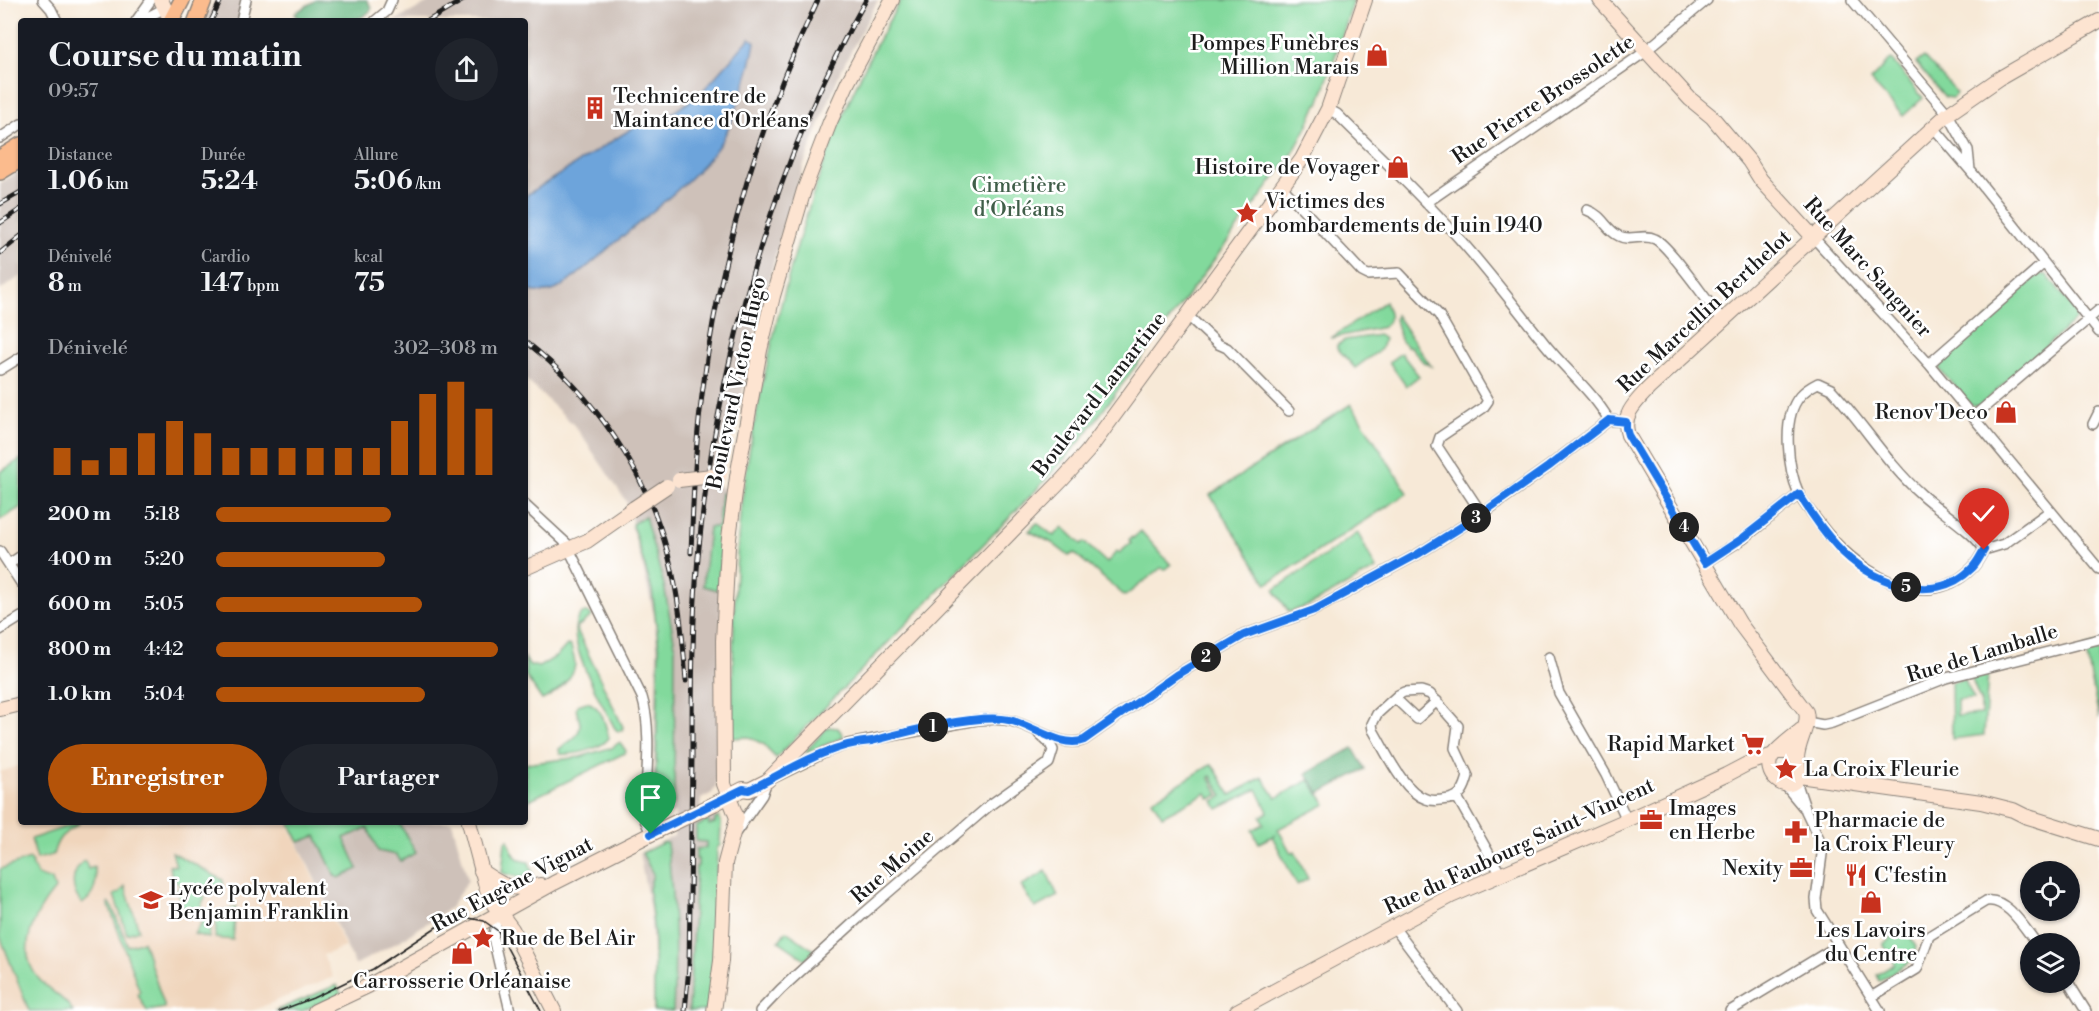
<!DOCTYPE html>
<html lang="fr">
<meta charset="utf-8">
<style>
:root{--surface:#171b24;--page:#20242c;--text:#f1f3f6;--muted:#9ea1a6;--accent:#b45309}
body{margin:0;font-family:"Libre Bodoni",serif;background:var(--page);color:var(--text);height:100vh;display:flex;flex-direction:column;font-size:22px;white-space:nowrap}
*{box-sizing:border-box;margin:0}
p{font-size:20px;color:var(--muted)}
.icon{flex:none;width:33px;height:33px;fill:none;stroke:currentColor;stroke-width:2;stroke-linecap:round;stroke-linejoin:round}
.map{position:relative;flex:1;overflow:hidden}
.drawer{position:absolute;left:18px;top:18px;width:510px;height:807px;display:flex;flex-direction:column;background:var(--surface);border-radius:6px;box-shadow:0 2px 4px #0004}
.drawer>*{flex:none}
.tools{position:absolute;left:2020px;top:861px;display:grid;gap:12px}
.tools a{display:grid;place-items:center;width:60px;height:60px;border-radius:50%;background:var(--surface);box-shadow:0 2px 4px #0004;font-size:30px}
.pin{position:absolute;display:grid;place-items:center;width:51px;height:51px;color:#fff;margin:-62px -26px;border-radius:50% 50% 50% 0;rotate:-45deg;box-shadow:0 0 6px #0007}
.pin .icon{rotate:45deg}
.km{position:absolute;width:30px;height:30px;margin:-15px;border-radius:50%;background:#222;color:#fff;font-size:16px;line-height:30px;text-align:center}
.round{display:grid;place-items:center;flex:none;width:63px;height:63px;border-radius:32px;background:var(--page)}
.head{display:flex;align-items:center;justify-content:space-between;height:102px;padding:0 30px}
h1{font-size:33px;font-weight:700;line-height:45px}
.metrics{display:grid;grid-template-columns:repeat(3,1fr);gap:9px;height:102px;padding:6px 30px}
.metrics div{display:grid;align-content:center}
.metrics b{font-size:26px;font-weight:700}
.metrics small{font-size:16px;font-weight:400}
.metrics p{font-size:16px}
.chart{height:168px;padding:12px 30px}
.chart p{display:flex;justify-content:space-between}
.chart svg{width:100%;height:108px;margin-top:6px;stroke:var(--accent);stroke-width:6}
.cta{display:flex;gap:12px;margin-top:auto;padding:12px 30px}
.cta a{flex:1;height:69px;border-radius:36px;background:var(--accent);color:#fff;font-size:24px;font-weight:700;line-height:69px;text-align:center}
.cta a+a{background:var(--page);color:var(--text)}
ul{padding:0 30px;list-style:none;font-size:20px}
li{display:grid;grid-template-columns:96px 72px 1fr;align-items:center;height:45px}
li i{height:15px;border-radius:8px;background:var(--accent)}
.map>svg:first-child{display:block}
.built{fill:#f0d5bc}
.industrial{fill:#cec1b9}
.green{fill:#82d99c;stroke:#4f7a5c;stroke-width:1.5}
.forest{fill:#69b984;stroke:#426a50;stroke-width:1.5}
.water{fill:#6da4db;stroke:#44607c;stroke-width:1.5}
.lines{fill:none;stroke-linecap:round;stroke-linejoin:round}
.street-casing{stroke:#8a827a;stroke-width:12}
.secondary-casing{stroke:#8a827a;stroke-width:16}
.primary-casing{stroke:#8a827a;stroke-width:18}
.street{stroke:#fff;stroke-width:9}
.secondary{stroke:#fde4d1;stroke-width:14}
.primary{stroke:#fbbb8d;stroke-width:15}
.tram{stroke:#1c1c1c;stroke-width:1.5}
.rail-casing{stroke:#1c1c1c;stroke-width:5}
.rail{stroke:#fff;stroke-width:3;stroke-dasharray:9;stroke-linecap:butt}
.secondary-bridge-casing{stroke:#8a827a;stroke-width:16;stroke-linecap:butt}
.secondary-bridge{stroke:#fde4d1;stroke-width:14}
.route-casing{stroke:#fff;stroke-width:12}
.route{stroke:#1a73e8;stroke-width:8}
.labels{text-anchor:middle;stroke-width:5;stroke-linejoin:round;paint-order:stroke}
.poi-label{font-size:21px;fill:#1c1c1c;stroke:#fff;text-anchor:start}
.street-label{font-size:21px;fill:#1c1c1c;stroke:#fff}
.park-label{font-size:21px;fill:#405e49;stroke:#fff}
</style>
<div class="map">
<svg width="2099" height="1011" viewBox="0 0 2099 1011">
<rect width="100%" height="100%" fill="#fff"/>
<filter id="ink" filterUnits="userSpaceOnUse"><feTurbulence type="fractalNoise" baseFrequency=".0167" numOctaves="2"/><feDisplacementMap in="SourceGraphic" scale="12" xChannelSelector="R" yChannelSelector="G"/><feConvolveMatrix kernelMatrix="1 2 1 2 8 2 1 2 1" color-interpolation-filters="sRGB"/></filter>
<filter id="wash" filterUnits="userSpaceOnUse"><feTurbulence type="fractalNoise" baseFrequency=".008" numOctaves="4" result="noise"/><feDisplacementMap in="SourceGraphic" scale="24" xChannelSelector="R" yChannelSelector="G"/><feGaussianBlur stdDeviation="1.35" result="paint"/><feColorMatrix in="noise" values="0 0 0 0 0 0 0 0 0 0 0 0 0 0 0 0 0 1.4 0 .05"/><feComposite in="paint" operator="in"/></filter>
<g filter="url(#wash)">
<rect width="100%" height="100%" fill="#f7e9d7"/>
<path class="built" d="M21,765v57h266l58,125 -22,8 10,22 -81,34h-252v-239z"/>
<path class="industrial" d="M215,0h28l-4,21h-35z
M434,0h444l-38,72 -37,95 -27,86 -31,125 -7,42 -6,5 -5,30 -11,10 -5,21 7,-1 6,5 -8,296 -4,7 -11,6 -3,24 15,-7 6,5 -5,138 -7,52h-54l1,-50 -4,-51 -11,-57 35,-17 1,-24 -15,7 -8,-1 5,-170 -3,-32 -12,-53 -11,-37 1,-4 -6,-21 -44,-65 -9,-12 -48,-45v-358h-131z
M21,170v106l-21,14v-107z
M288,822h164l16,58 -18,28 -52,34 -43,23z"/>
<path class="green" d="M901,0h453l-35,104h-2l-9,21 -15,28 -212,287 -41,46 -264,272 -9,-9 -2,-4 -16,-8 -17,1c1,-74 1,-148 8,-222 5,-49 15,-99 26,-147 28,-129 67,-255 135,-369z
M1924,57l33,36 -5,5 -7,-1 -29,-34z
M1891,59l32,39 -20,18 -33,-36z
M2038,274l9,1 28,35 1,9 -94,85 -3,2 -8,-1 -31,-35 -1,-8z
M1385,302c4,11 8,17 -1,25l-53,11z
M1396,315l35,51 -8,-4 -12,-15c-12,-1 -13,-18 -16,-28z
M1379,335l5,4 -3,10 -26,19 -18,-20v-3l8,-5z
M1401,353l18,23 -13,10 -17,-24z
M1351,404l57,89 -141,91 -57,-89z
M21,459v48l-21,13v-48z
M721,493l6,3 -9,94 -15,-4 6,-59h9z
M645,516l19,69 11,60 -1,159 -19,8 4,-164 -7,-58 -20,-66z
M1037,523l17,13 9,-9 18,17 3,-2 23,21 10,-12 2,2 12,-10 -2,-3 2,-3 2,1 8,-7 30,34 -5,4 -5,-1 -36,28 -51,-43 -5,3 -17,-13 -23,-12z
M1358,533l18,36 -66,36 -21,7 -15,-22z
M582,613h7l3,3 -16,12 47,99 -1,3 -5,1 -3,-4c-11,-23 -56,-94 -32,-114z
M2099,644v74l-14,-71z
M567,645l4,1c1,6 4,13 4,19 -2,14 -21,30 -33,35l-17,-25v-17l4,7 10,2 18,-11z
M1988,673l-4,62 -32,4 -1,-57 13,-3 10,20 -17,1v16l24,-2v-15l-2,-1 -8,-21z
M587,702c16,5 18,22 22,36 -9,12 -35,17 -49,16l-1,-5c10,-8 25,-13 20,-30 -2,-6 -4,-8 -2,-14z
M828,727l10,1 5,7v2l-36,16 -1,-2z
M620,742l6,9 -1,2 -100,49v-38l55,-7 29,-9 1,1z
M1212,764l19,31 31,-18 14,21 33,-18 17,24 -48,25 13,24 4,-2 13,28 -11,6 -24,-47 2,-3 -16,8 -7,-13 12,-6 -3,-7 7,-5 -11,-23 -39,20 -4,-8 9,-5 -12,-20 -2,1 10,18 -9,4 -4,-6 -44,23 -10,-16z
M719,817l2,6 -1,22 -3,3 -2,99 -7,59 -1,5h-18l7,-144 2,-1v-7h-2v-10l10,-1v-6l-10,-1v-14l12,-7 1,5 6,-2v-4z
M80,822c-13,13 -21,9 -27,33l-16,4 -6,-20z
M289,822h110l17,31 -15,8 -5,-6 -18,-4 -10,-23 -24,10 14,31 -19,9 -4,-2 -19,-40 -17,6z
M508,840c5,12 6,21 21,22l4,12 -12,4 -19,-5 3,-31z
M664,842l3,1c7,59 10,108 6,168h-19v-77l-5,-45 4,-15 -11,-21z
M172,852l51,28 1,11 -9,-4 -13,4 3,6 -4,9 2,5 9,4 -3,23 -15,-4 8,-12 -10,-11 -9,-3 -7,-20h7l-10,-10 -4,-13 7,1z
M30,859l7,16 15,5 3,9c-20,24 -41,62 -16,90 11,13 24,17 34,32h-44l-29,-75v-67z
M85,860l3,9 6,-2c4,15 1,29 -12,37 -12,-14 -12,-32 3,-44z
M1046,871l12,25 -23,12 -14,-22z
M125,886l14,44 -12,4 -13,-39 6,-3z
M108,903l3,1 17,42 15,-5 22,67 -18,3 -10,-18 3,-1z
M236,907l-3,33 -18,-2 2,-24z
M1903,925l13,22 -5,14 -32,20 -3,-6 19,-11 -12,-20 9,-6 -2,-4z
M786,931l29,20 -10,8 -26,-18z
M337,985l4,9 -39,17h-27z"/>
<path class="forest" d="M316,0h51l5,8c-10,19 -53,13 -72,13l-5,-8z
M1353,748l12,21 -45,24 -14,-19z"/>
<path class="water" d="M750,38l5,4c-4,26 -21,81 -36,103 -23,34 -72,70 -104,98 -16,13 -41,37 -58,46 -10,5 -20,4 -31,1l-1,-94 117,-74 30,-9 26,-17z"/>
</g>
<g filter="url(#ink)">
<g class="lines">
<g class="street-casing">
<path id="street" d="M43,0l8,9 6,12
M1852,0l96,114 20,36 2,20
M136,21l15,-21
M140,21l25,-13
M241,21l5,-21
M375,21l12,-10 5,-11
M1328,109l9,5c40,40 81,78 118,120 32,35 60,73 90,110 20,25 47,47 64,76
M1934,128l36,42 129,162
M0,138l21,-14
M1282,187l80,85 6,3 31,-2 40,42 49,86 -5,7 -43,29 -3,9 45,68
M1426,203l216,-149 65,-54
M1587,210c17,6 18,19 32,26 11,6 24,-3 36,3 15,7 53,65 68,81
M1813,237l116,127 170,205
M1187,315l31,29 9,4 62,63
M1929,364l115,-101
M0,370l21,-13
M1973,417l126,-107
M2093,424l6,-12
M525,505l41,38 76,154c11,34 3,87 3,123l6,14
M1984,550c-7,-16 -47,-41 -62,-55 -35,-31 -59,-72 -91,-106l-13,-6c-6,3 -13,7 -18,13 -19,22 -12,73 -1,98 4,10 14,20 21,30 32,43 101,94 151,45 6,-5 9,-13 13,-19l20,-6 46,-33
M0,551l21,32
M1705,563l38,-24 56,-45
M9,564l12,-8
M0,630l21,-13
M1549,657l10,36 47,82 21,45
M1421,691l9,3 28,32 -3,22 13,28c-3,12 -7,21 -19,23 -7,1 -16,3 -23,0 -23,-7 -41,-49 -53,-69l-1,-6 5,-10 21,-19 6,-3z
M1395,698l22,21 20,-18
M1807,722l16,3 9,-2 114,-45 153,-39
M1796,781l10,30 17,36 -7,52 1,11 63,101
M1784,784l19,23
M1457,797l44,78
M736,832l26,-37 5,-14 61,-30 20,-7 129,-24c11,-1 23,-2 34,1 22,5 52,28 73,19l92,-65 68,-40 70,-25 104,-56 64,-40 66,-47 61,-47 17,2
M499,912l-6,26 17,73
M1393,926l64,85
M2068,982l18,29
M1871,997l46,-28 12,-33 57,-35c21,-4 39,28 51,43
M760,1011l21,-22 81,-74 128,-110 59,-42 4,-13 -3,-6 -11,-10
M1730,1011l109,-66"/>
</g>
<g class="secondary-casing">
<path id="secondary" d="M161,0l10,21
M1600,0l90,99 22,18 37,44 12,19 52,57
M525,568l62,-27 47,-33
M0,709l21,-5
M1777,752h12l8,7 3,15c-12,26 -41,-3 -27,-19 7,-9 19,-17 28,-25
M1797,759c0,-17 13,-33 9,-47l-66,-88 -112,-189c-7,-20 8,-33 21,-47l299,-274 52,-36 99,-57
M1799,776l182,26 32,8 12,6 74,23
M714,804l29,-15 6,1 18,-9 295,-301 26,-29 214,-292 26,-50 37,-109
M469,822l20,76 23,31 42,82
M481,871c25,17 30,20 59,14
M315,1011l53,-25 186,-103 103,-52
M714,1011l7,-50 4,-98 12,-45 -13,-34 -1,-143 5,-95 9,-69 23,-127 13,-54 31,-106 26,-68 18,-40 44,-82
M1237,1011l214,-115 176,-76 99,-45 21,-11 26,-9"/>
</g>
<g class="primary-casing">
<path id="primary" d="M171,21l11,-21
M196,21l8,-21
M0,158l21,-13
M0,172l21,-13"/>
</g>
<use href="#street" class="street"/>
<use href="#secondary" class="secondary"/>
<use href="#primary" class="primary"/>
<path class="tram" d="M279,1011l34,-13 60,-29 68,-45 23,-7 20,4 14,10 43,80"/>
<g class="rail-casing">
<path id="rail" d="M211,21l10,-21
M428,21l35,-21
M0,204l21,-12
M0,223l21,-14
M0,253l21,-17
M525,341c68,53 121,129 143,213 11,41 15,85 18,127
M691,553c2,-52 4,-106 11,-158 17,-137 56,-271 116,-395
M685,1011l4,-44c1,-70 2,-140 3,-210 0,-66 0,-133 6,-200 17,-184 75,-396 168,-557"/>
</g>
<use href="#rail" class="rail"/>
<g class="secondary-bridge-casing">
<path id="secondary-bridge" d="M679,480l41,-5
M634,508l33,-22
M657,831l57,-27"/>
</g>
<use href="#secondary-bridge" class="secondary-bridge"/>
</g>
</g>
<g class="lines" filter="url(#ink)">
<g class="route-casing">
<path id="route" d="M651,834l92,-45 6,1c39,-19 79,-46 123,-49 33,-9 105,-28 137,-21 23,5 53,29 75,20l92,-65 68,-40 70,-25 104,-56 56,-35 74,-52 61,-47 17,2v6l2,7 77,128 38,-25 56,-44c11,18 23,36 38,52 31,35 95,62 134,23 6,-5 9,-13 13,-19"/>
</g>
<use href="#route" class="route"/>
</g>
<defs>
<g id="shop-bare" transform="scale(1.8)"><path d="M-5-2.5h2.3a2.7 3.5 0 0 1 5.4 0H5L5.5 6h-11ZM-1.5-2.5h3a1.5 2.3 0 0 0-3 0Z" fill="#c8321e" stroke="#fff" stroke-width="2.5" paint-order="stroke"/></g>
<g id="building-bare" transform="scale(1.8)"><path d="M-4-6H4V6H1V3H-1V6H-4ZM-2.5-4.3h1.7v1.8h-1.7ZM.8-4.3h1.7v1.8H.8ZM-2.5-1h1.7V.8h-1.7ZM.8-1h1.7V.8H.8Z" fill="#c8321e" stroke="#fff" stroke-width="2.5" paint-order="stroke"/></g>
<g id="sight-bare" transform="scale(1.8)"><path d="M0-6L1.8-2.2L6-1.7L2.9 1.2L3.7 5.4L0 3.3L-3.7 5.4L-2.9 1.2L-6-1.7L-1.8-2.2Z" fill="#c8321e" stroke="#fff" stroke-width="2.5" paint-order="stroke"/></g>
<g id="supermarket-bare" transform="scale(1.8)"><path d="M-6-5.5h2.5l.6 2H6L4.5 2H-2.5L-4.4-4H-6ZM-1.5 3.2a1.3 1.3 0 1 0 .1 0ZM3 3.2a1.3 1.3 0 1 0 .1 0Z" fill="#c8321e" stroke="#fff" stroke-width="2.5" paint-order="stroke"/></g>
<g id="office-bare" transform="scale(1.8)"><path d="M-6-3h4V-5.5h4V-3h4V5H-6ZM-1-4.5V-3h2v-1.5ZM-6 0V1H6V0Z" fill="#c8321e" stroke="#fff" stroke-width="2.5" paint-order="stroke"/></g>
<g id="pharmacy-bare" transform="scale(1.8)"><path d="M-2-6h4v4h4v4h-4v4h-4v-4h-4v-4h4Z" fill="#c8321e" stroke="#fff" stroke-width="2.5" paint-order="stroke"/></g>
<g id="restaurant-bare" transform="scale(1.8)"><path d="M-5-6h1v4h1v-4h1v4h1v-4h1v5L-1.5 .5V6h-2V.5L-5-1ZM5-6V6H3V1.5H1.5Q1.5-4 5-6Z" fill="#c8321e" stroke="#fff" stroke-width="2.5" paint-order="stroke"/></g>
<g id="school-bare" transform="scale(1.8)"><path d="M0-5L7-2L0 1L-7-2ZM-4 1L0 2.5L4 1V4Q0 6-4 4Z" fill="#c8321e" stroke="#fff" stroke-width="2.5" paint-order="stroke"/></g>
</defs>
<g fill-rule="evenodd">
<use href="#shop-bare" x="1377" y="55"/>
<use href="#building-bare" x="595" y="108"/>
<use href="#shop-bare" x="1398" y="167"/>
<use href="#sight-bare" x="1247" y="213"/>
<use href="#shop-bare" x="2006" y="412"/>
<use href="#supermarket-bare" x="1753" y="744"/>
<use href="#sight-bare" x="1786" y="769"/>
<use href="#office-bare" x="1651" y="820"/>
<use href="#pharmacy-bare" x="1796" y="832"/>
<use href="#office-bare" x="1801" y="868"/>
<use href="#restaurant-bare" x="1856" y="875"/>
<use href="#school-bare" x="151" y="900"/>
<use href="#shop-bare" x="1871" y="902"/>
<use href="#sight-bare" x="483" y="938"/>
<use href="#shop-bare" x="462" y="953"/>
</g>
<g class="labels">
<g class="poi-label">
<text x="1359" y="50" text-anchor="end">Pompes Funèbres<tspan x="1359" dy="24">Million Marais</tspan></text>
<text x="613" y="103">Technicentre de<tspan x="613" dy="24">Maintance d'Orléans</tspan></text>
<text x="1380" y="174" text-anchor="end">Histoire de Voyager</text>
<text x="1265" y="208">Victimes des<tspan x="1265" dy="24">bombardements de Juin 1940</tspan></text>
<text x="1988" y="419" text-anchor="end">Renov'Deco</text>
<text x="1735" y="751" text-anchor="end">Rapid Market</text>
<text x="1804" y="776">La Croix Fleurie</text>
<text x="1669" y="815">Images<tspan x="1669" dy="24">en Herbe</tspan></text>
<text x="1814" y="827">Pharmacie de<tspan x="1814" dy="24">la Croix Fleury</tspan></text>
<text x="1783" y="875" text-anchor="end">Nexity</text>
<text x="1874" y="882">C'festin</text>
<text x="169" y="895">Lycée polyvalent<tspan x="169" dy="24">Benjamin Franklin</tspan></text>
<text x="1871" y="937" text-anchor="middle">Les Lavoirs<tspan x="1871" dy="24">du Centre</tspan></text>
<text x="501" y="945">Rue de Bel Air</text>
<text x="462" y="988" text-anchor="middle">Carrosserie Orléanaise</text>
</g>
<g class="street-label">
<text transform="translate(1543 99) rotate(-34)" y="7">Rue Pierre Brossolette</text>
<text transform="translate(1868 267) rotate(48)" y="7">Rue Marc Sangnier</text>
<text transform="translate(1704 311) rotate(-43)" y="7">Rue Marcellin Berthelot</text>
<text transform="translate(736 383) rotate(-78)" y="7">Boulevard Victor Hugo</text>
<text transform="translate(1099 394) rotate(-52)" y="7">Boulevard Lamartine</text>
<text transform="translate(1982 653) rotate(-17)" y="7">Rue de Lamballe</text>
<text transform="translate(1519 846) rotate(-25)" y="7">Rue du Faubourg Saint-Vincent</text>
<text transform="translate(892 866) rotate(-41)" y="7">Rue Moine</text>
<text transform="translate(512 884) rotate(-28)" y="7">Rue Eugène Vignat</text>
</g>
<g class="park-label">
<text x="1019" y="192">Cimetière<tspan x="1019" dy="24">d'Orléans</tspan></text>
</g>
</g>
</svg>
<div class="tools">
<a><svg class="icon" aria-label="locate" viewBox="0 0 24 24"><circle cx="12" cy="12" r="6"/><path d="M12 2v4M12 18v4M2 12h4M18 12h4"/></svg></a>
<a><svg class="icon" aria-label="layers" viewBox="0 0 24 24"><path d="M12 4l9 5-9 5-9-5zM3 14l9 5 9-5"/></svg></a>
</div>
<div class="pin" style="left:651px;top:834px;background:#1e9e55"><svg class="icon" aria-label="arrive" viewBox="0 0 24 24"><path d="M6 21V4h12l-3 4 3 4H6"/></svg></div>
<div class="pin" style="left:1984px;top:550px;background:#d93025"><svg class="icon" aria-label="check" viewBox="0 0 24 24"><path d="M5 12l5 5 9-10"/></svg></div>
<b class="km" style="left:933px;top:727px">1</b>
<b class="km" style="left:1206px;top:657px">2</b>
<b class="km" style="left:1476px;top:518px">3</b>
<b class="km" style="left:1684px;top:527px">4</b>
<b class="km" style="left:1906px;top:587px">5</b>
<section class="drawer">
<div class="head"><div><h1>Course du matin</h1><p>09:57</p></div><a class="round"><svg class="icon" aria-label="share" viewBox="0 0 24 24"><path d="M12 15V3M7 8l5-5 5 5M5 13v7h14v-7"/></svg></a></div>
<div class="metrics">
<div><p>Distance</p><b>1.06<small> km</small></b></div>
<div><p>Durée</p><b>5:24</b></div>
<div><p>Allure</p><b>5:06<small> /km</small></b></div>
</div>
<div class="metrics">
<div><p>Dénivelé</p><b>8<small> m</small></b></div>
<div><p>Cardio</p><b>147<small> bpm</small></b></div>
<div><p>kcal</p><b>75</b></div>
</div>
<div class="chart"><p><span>Dénivelé</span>302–308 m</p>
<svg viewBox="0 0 160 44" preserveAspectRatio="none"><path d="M5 44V33M15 44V38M25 44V33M35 44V27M45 44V22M55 44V27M65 44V33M75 44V33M85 44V33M95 44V33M105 44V33M115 44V33M125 44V22M135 44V11M145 44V6M155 44V17"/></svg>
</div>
<ul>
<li><b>200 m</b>5:18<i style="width:62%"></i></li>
<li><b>400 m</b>5:20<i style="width:60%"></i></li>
<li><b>600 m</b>5:05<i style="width:73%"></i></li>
<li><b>800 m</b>4:42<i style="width:100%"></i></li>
<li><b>1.0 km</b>5:04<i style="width:74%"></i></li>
</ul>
<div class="cta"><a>Enregistrer</a><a>Partager</a></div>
</section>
</div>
